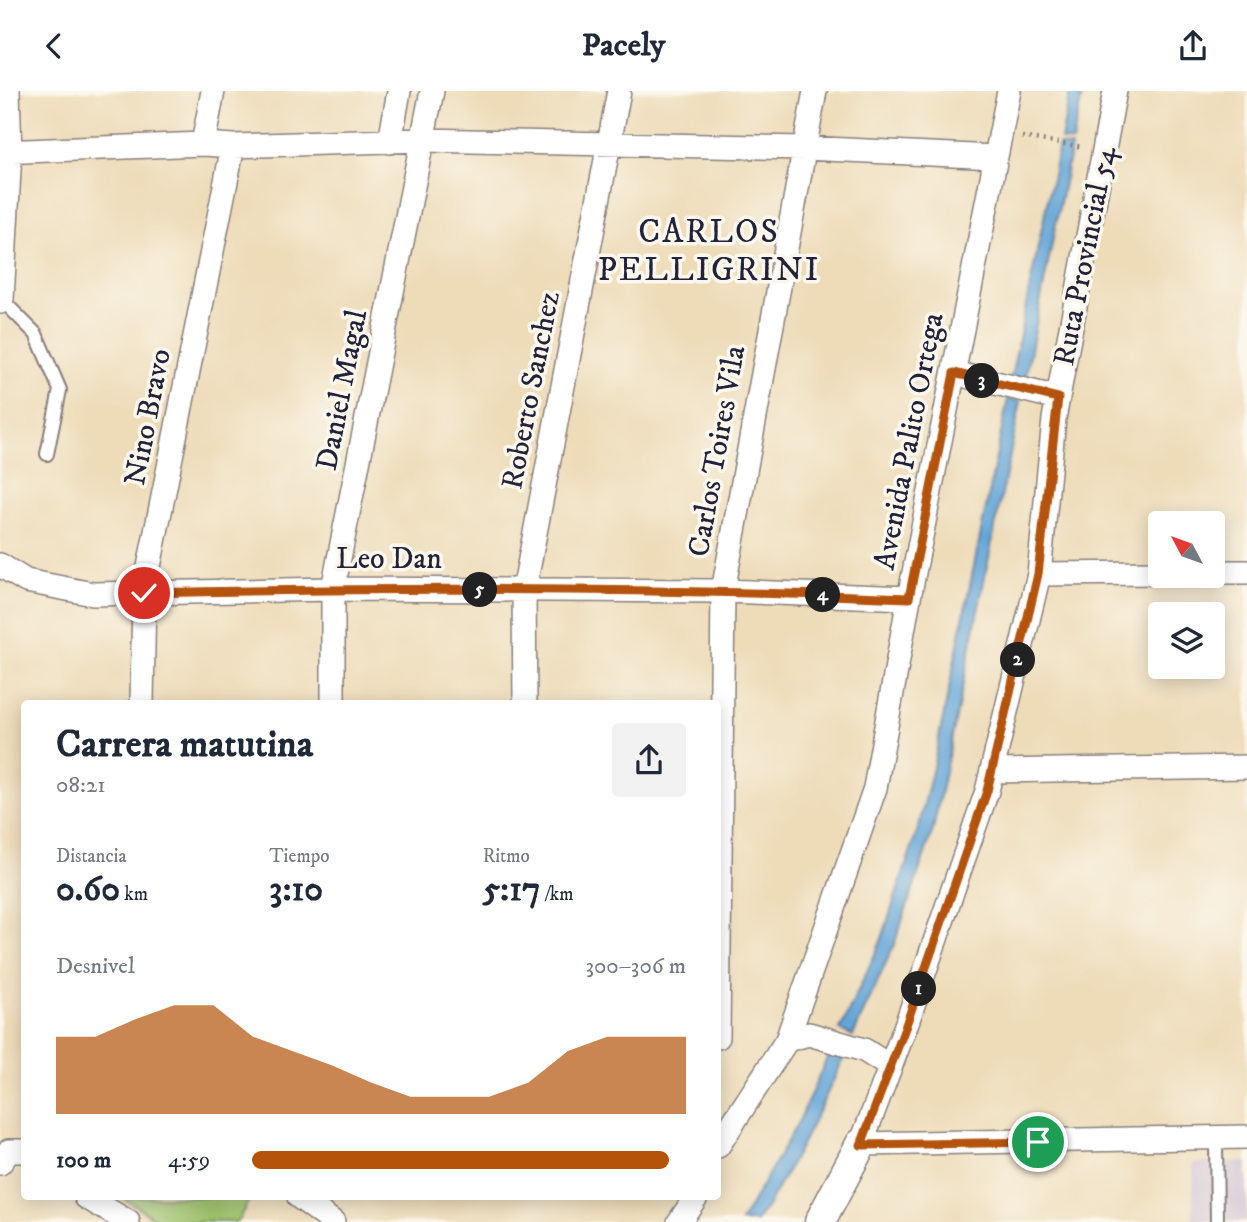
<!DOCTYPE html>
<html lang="es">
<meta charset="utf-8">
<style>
:root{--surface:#fff;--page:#f2f2f3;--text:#1f2937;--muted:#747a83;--accent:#b45309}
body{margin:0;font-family:"IM FELL DW Pica",serif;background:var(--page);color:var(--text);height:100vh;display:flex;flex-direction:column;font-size:26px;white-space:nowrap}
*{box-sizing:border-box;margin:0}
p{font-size:23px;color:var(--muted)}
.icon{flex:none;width:38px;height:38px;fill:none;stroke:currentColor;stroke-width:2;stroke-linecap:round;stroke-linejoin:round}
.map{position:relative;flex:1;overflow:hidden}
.panel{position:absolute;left:21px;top:609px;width:700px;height:500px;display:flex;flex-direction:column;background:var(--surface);border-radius:7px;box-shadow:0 4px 18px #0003}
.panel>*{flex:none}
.needle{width:46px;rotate:311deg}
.tools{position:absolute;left:1148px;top:420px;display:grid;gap:14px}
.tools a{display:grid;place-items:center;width:77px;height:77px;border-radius:7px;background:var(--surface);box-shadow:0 4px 18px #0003;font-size:35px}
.pin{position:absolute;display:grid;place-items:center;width:60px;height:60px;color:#fff;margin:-30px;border:4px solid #fff;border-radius:50%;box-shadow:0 2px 7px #0007}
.km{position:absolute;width:35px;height:35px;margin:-18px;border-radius:50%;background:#222;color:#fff;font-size:19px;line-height:35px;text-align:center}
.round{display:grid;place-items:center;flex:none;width:74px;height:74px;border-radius:7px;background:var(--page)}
.summary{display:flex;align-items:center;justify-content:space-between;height:119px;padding:0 35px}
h1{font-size:38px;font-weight:700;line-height:52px}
.metrics{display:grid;grid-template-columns:repeat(3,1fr);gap:10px;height:119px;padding:7px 35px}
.metrics div{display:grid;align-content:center}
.metrics b{font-size:35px;font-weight:700}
.metrics small{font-size:19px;font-weight:400}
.metrics p{font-size:19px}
.chart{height:196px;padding:14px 35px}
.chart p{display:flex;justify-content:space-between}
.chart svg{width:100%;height:126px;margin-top:7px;fill:var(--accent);opacity:.7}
ul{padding:0 35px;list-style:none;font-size:23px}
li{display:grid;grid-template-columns:112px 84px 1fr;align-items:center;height:52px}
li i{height:18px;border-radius:9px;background:var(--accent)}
header{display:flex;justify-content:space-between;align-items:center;height:91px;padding:0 35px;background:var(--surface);font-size:32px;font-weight:700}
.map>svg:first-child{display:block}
.industrial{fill:#cebed1}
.green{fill:#9fc36c;stroke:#607254;stroke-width:2}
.water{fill:#64a5d7;stroke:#436489;stroke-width:2}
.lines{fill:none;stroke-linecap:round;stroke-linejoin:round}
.service-casing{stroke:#887f7a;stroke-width:16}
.minor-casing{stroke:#887f7a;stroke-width:26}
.tertiary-casing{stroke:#887f7a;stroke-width:33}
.path{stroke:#887f7a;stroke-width:4.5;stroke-dasharray:2 5;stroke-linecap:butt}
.service{stroke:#fff;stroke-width:12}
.minor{stroke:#fff;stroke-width:23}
.tertiary{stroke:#fff;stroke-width:30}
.route-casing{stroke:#fff;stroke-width:14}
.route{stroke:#b45309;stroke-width:9}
.labels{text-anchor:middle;stroke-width:7;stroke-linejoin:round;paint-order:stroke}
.street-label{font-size:30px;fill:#22223b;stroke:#fbf7ec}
.quarter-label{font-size:33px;letter-spacing:2px;fill:#22223b;stroke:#fbf7ec}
</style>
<header><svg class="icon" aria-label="back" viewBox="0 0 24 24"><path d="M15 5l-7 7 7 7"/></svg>Pacely<svg class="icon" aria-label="share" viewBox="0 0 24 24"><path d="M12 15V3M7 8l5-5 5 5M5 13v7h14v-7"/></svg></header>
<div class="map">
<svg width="1247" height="1131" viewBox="0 0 1247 1131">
<rect width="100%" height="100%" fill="#fbf7ec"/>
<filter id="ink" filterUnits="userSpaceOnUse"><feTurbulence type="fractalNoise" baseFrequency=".0143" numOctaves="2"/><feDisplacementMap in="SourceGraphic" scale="14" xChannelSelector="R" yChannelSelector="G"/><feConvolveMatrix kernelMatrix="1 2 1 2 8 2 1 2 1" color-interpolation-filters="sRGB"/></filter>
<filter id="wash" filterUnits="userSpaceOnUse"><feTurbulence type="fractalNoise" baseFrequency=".00686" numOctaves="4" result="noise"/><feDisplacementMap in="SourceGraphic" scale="28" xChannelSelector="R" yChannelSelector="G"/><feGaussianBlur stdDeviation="1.57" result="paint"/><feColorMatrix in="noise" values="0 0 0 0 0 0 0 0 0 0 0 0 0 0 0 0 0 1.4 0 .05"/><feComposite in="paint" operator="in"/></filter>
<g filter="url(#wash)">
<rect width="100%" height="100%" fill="#eedcb9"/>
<path class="industrial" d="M1247,1071v60h-54v-59z"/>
<path class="green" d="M122,1106h129l-14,25h-76z"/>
<path class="water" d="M1070,0h13l-11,51 -11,-2z
M1059,54l12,2 -46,233 -14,-2z
M1008,308l13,2 -88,429 -39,115 -41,91 -13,-6 41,-89 38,-115 14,-59z
M833,953l14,7c-27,59 -55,116 -90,171h-16l59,-103z"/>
</g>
<g filter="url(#ink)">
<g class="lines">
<g class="service-casing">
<path id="service" d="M2,209l34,34 24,56 -13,64
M1216,1048l1,83"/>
</g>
<g class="minor-casing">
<path id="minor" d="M1115,0l-61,328 -15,155 -52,217 -82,237 -44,116 386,-7
M390,51l9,-51
M203,53l10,-53
M0,61l203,-8 30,2 189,-6 382,8 191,9
M0,211l2,-2 8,-148 -2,-61
M954,282l104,25
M0,474l26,16 67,13 240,-5 390,2 186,7
M1213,481h34
M1039,483l121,-1
M142,612l2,-111 89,-446
M333,612v-114l99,-498
M525,612l-1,-112 95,-500
M992,680l255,-4
M718,946l5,-446 92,-500
M787,949l22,-6 55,16 25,16
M718,1055l69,-106 88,-252 34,-190 100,-507
M0,1072l9,-12h15
M86,1106l42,25
M299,1106l34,25
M679,1131l17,-25"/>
</g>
<g class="tertiary-casing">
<path id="tertiary" d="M820,1131l41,-78"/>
</g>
<path class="path" d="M1022,46l61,10"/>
<use href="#service" class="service"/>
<use href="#minor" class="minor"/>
<use href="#tertiary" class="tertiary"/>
</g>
</g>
<g class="lines" filter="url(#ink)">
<g class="route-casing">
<path id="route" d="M144,502c255,-6 510,-5 765,5l45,-225 104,25 -20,176 -51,217 -82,237 -44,117 177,-3"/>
</g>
<use href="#route" class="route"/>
</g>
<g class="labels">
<g class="street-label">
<text transform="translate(1084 165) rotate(-79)" y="10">Ruta Provincial 54</text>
<text transform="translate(341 299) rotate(-79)" y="10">Daniel Magal</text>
<text transform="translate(530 299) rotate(-79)" y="10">Roberto Sanchez</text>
<text transform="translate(147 326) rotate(-79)" y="10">Nino Bravo</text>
<text transform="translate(908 350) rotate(-79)" y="10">Avenida Palito Ortega</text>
<text transform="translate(716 360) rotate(-80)" y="10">Carlos Toires Vila</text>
<text x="389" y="477">Leo Dan</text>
</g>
<g class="quarter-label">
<text x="709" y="151">CARLOS<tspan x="709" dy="38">PELLIGRINI</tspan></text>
</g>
</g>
</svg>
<div class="tools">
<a><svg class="needle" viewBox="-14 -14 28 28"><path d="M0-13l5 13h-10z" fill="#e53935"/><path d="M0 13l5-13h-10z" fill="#747a83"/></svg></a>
<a><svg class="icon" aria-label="layers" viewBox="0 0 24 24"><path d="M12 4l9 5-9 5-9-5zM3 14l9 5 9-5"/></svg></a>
</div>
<div class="pin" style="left:1038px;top:1051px;background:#1e9e55"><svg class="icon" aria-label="arrive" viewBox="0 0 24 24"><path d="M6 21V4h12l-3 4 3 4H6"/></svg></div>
<div class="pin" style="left:144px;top:502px;background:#d93025"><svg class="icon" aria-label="check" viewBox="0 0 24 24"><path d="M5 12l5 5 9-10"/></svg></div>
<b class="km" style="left:919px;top:898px">1</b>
<b class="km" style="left:1018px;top:569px">2</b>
<b class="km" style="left:982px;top:290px">3</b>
<b class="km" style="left:823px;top:504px">4</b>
<b class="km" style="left:480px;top:499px">5</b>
<section class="panel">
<div class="summary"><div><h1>Carrera matutina</h1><p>08:21</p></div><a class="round"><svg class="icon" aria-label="share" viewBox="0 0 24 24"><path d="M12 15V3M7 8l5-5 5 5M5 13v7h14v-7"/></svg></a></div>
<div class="metrics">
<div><p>Distancia</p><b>0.60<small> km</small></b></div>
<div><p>Tiempo</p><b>3:10</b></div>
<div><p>Ritmo</p><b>5:17<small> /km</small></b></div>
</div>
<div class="chart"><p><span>Desnivel</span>300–306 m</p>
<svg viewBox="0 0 160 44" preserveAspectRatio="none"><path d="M0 44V17L10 17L20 11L30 6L40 6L50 17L60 22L70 27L80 33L90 38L100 38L110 38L120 33L130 22L140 17L150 17L160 17V44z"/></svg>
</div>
<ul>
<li><b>100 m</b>4:59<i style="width:96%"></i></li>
</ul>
</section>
</div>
